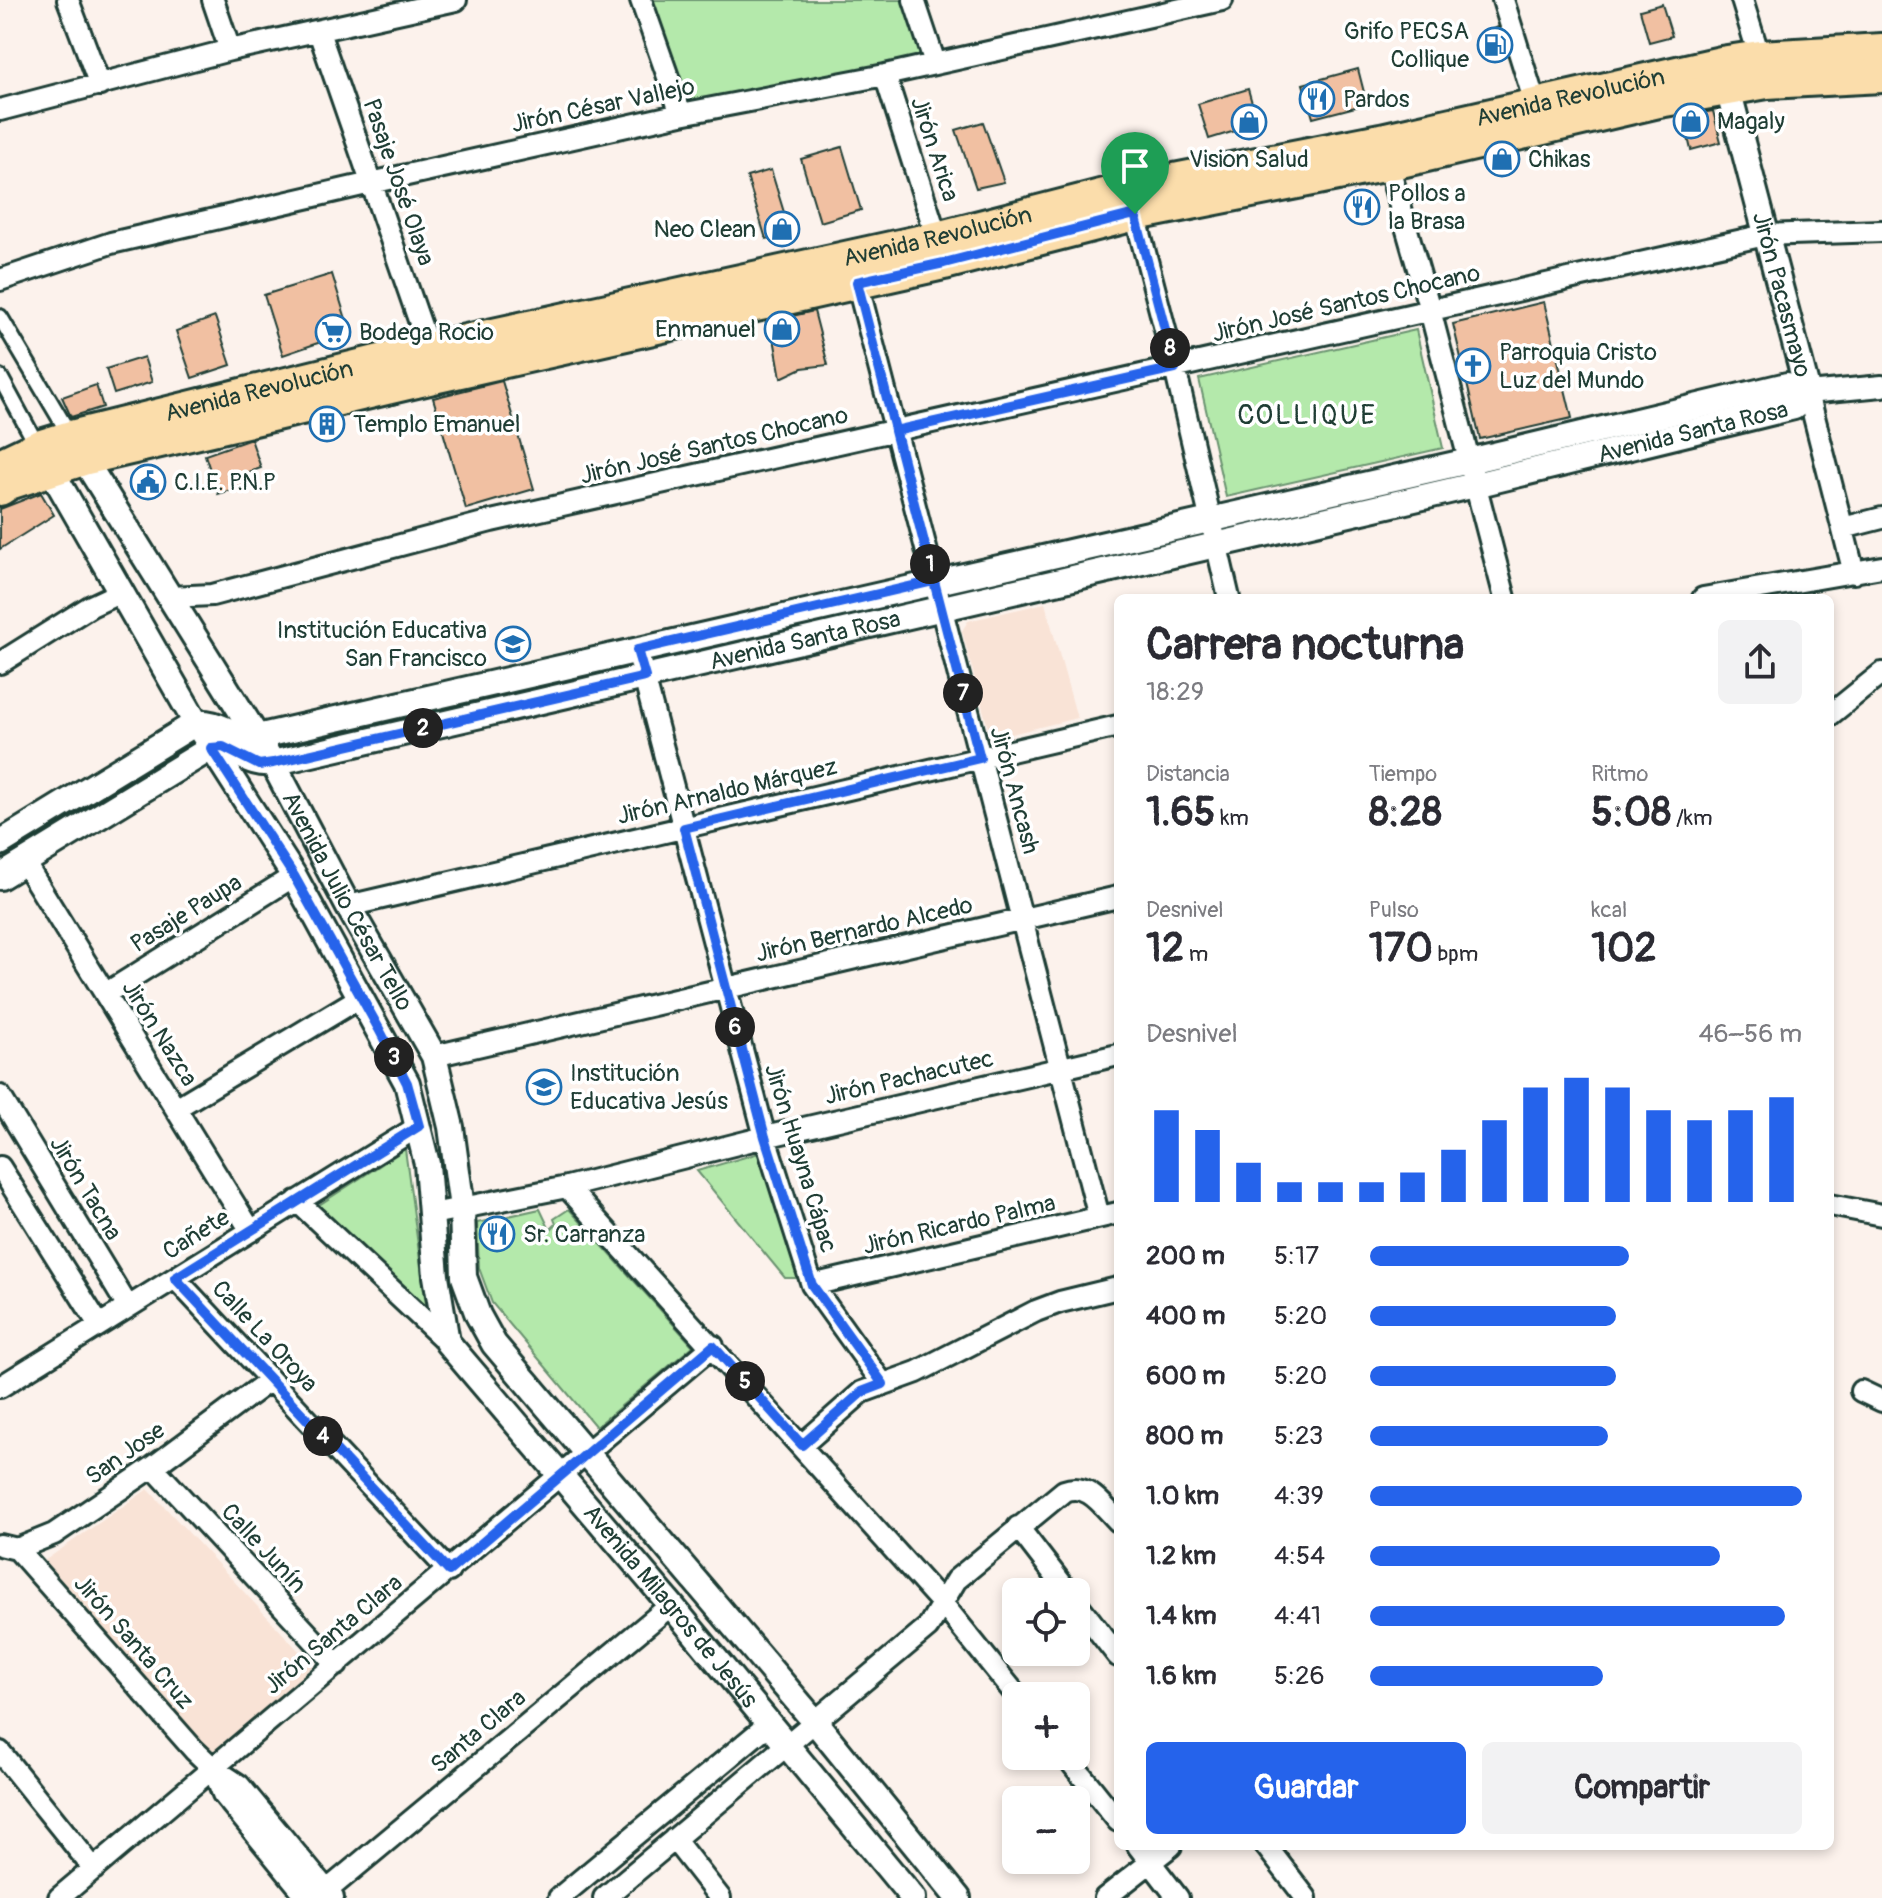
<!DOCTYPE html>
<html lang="es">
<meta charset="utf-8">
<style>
:root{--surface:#fff;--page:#f2f2f3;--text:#2b2b33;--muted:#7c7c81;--accent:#2563eb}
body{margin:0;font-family:Pangolin,sans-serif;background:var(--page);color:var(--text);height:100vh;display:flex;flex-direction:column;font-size:30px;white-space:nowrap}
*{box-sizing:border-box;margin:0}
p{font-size:26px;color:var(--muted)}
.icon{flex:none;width:44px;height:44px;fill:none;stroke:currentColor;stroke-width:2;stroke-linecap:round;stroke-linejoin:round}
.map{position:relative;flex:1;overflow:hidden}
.sheet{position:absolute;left:1114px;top:594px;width:720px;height:1256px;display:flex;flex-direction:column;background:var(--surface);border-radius:12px;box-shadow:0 4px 12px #0003}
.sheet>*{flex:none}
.buttons{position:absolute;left:1002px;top:1578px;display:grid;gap:16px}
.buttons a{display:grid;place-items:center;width:88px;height:88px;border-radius:12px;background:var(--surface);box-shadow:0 4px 12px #0003;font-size:40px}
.pin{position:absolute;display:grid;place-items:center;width:68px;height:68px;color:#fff;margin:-82px -34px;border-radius:50% 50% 50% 0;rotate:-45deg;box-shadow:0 0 8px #0007}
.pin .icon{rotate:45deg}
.km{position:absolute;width:40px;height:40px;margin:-20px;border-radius:50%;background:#222;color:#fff;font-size:22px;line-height:40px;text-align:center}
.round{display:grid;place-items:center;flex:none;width:84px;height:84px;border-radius:12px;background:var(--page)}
.head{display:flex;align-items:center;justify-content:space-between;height:136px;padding:0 32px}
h1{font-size:44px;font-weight:700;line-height:60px}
.metrics{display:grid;grid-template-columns:repeat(3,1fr);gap:12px;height:136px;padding:8px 32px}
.metrics div{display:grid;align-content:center}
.metrics b{font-size:40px;font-weight:700}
.metrics small{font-size:22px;font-weight:400}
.metrics p{font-size:22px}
.chart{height:224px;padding:16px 32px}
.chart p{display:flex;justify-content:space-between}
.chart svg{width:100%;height:144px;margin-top:8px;stroke:var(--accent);stroke-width:6}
.action{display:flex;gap:16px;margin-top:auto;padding:16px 32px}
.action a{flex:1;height:92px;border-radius:12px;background:var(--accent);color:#fff;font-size:32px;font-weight:700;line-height:92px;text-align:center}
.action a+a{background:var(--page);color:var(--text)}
ul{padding:0 32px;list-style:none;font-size:26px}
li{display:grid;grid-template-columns:128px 96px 1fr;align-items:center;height:60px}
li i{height:20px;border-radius:10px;background:var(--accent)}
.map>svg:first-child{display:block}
.built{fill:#f9e3d6}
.green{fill:#b4e9ab;stroke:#6a9370;stroke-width:2}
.building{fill:#f1c0a2;stroke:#1f3d34;stroke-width:2}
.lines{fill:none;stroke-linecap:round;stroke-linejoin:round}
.pedestrian-casing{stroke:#1f3d34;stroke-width:20}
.minor-casing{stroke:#1f3d34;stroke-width:26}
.tertiary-casing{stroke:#1f3d34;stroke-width:30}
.primary-casing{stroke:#1f3d34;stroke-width:38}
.pedestrian{stroke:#fff;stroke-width:14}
.minor{stroke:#fff;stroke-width:20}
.tertiary{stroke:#fff;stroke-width:24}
.primary{stroke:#fbddab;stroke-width:32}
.route-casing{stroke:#fff;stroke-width:16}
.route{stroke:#2563eb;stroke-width:10}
.labels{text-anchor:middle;stroke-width:7;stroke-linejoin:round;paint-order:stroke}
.poi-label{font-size:24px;fill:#1f3d34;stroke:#fff;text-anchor:start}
.street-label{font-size:24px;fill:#1f3d34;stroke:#fff}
.quarter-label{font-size:28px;letter-spacing:2px;fill:#1f3d34;stroke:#fff}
</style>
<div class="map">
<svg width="1882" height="1898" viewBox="0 0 1882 1898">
<rect width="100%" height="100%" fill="#fcf2ec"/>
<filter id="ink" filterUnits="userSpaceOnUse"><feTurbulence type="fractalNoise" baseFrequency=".0125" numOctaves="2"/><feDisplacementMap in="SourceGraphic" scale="16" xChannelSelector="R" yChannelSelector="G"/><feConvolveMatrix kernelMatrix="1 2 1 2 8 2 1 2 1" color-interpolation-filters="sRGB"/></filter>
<g filter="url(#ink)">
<path class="built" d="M1045,603l32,115 -86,21 -29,-108 6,-10z
M148,1489l165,177 -101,92 -168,-197z"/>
<path class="green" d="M650,0h254l19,58 -238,45z
M1416,330l27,118 -217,49 -27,-118z
M405,1149l22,163 -111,-105z
M759,1153l42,125h-16l-88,-107z
M540,1209l10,21 6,-6 -2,-5 15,-10 124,137 -97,81 -104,-124 -13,-35 -2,-45z"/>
<path class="building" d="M1662,4l10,32 -23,6 -9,-32z
M1498,27l8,28 -14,4 -8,-27z
M1358,69l9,35 -54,14 -10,-34z
M1248,89l10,35 -49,15 -11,-35z
M1713,111l8,31 -30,8 -8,-34z
M983,122l21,60 -28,6 -20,-58z
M842,147l19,63 -41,12 -19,-63z
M771,170l19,62 -24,7 -19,-62z
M332,274l18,58 -67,23 -19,-60z
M1544,302l28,116 -92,21 -27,-115z
M814,311l14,54 -26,3 -21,10 -10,-57z
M215,317l16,48 -39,13 -16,-47z
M144,357l8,25 -38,12 -8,-25z
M502,381l32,108 -68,20 -33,-111z
M96,385l7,22 -32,10 -9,-20z
M251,439l10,29 -17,6 3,11 -29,9 -13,-39z
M41,493l13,22 -54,34v-40z"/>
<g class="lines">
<g class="pedestrian-casing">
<path id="pedestrian" d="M0,317l71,120
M0,377l38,70"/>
</g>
<g class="minor-casing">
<path id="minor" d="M68,0l32,85
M213,0l17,50
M641,0l40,114
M914,0l21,63
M1503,0l32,103
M1742,0l20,65
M319,32l110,317
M885,75l52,163
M0,110l230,-60 226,-50
M1388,164l42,146 75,288
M1135,214l40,154 54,230
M0,280l111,-37 260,-60 310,-69 204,-39 337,-75
M857,282l242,935
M1843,528l39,-10
M1854,573l-46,-180 74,-7
M170,597l42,-2 279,-74 1274,-286 117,-4
M1703,598l179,-31
M637,650l128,487 47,148 71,99
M0,663l91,-57 30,-14
M1830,715l52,-42
M24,862l227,369
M348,906l770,-180
M105,994l189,-118
M434,1056l684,-159
M0,1096l128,211
M176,1108l185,-111
M0,1167l99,158
M567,1187l375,416 75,93
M297,1201l150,141
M1830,1205l52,10
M432,1214l135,-27 198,-50 353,-82
M175,1278l274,293
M812,1285l306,-72
M0,1387l419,-261
M1861,1391l21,10
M802,1445l60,-53 55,-20 119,-61 24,-9 58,-14
M153,1467l184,198
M1018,1527l50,65
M0,1545l17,4 37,-15 99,-67 117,-87
M17,1549l177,201 19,18 26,17 94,113
M1076,1602l42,54
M0,1752l94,117
M1066,1756l52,65
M213,1768l10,26 85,104
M674,1839l46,59
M1138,1846l40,52
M1266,1846l40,52
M59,1898l654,-552
M318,1898l353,-293
M559,1898l211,-175
M604,1898l324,-271 28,-47 108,-89c24,-9 38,14 54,30
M1105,1898l66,-52"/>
</g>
<g class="tertiary-casing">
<g id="tertiary">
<path id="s1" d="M1724,74l84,319"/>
<path id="s2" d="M77,448l196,315 75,143 86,150 17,71 11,81 2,69 14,38 16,29 322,379 142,175"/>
<path id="s3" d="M43,456l153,267 98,153 113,207 20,81 9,112 11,66 224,263 242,293"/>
<path d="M0,843l196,-120c23,-3 38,16 61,14l1212,-276 318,-76 21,8"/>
<path id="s4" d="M0,877l211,-129c25,-2 35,18 62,15l1202,-278 319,-78 14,-14"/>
</g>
</g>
<g class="primary-casing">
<g id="primary">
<path id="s5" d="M0,465l38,-18 33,-10 358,-88 508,-111 191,-49 253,-49 340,-77 39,-6 122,-7"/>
<path d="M0,489l9,-6 74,-24 355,-83 506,-113 191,-49 253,-50 271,-63 108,-19 115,-6"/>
</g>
</g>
<use href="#pedestrian" class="pedestrian"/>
<use href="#minor" class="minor"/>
<use href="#tertiary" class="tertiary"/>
<use href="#primary" class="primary"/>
</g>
</g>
<g class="lines" filter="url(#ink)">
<g class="route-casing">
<path id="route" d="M1135,214l-191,49 -87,19c26,100 51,199 77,299l-297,69 8,27 -372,86 -14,2 -36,-18 -12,1 83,128 85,153 28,54 12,43 -244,152 274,293 264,-225 89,99 60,-53 21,-8 -71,-99 -47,-148 -81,-309 296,-70c-28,-109 -56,-218 -85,-327l280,-63 -40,-154"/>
</g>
<use href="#route" class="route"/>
</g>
<defs>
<g id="fuel-ring" transform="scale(1.8)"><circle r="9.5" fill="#fff" stroke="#1f6fb2" stroke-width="1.5"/><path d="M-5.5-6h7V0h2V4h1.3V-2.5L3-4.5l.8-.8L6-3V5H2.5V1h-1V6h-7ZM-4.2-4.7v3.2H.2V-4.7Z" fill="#1f6fb2"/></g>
<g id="restaurant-ring" transform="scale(1.8)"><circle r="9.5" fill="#fff" stroke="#1f6fb2" stroke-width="1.5"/><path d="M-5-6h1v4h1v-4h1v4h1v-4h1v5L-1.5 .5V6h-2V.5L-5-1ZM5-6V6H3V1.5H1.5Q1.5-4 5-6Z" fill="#1f6fb2"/></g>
<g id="shop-ring" transform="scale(1.8)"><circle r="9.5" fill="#fff" stroke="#1f6fb2" stroke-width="1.5"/><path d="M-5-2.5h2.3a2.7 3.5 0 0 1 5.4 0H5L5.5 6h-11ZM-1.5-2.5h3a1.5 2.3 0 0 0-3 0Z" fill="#1f6fb2"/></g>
<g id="supermarket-ring" transform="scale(1.8)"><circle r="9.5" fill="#fff" stroke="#1f6fb2" stroke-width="1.5"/><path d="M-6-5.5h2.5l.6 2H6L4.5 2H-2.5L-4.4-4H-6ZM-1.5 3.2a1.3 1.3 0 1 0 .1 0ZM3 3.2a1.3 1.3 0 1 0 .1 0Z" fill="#1f6fb2"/></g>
<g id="church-ring" transform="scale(1.8)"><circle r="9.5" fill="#fff" stroke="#1f6fb2" stroke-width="1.5"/><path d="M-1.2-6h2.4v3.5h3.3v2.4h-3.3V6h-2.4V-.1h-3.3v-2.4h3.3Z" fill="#1f6fb2"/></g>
<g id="building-ring" transform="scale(1.8)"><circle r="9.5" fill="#fff" stroke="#1f6fb2" stroke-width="1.5"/><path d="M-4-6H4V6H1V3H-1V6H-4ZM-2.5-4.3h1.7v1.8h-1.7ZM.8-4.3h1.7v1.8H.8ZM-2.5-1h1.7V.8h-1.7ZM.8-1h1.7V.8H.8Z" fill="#1f6fb2"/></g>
<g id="civic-ring" transform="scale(1.8)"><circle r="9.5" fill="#fff" stroke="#1f6fb2" stroke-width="1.5"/><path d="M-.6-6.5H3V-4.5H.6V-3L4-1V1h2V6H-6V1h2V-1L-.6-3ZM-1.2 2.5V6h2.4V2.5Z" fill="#1f6fb2"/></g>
<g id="school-ring" transform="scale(1.8)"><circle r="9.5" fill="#fff" stroke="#1f6fb2" stroke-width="1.5"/><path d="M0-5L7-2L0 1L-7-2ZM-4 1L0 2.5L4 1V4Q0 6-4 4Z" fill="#1f6fb2"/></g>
</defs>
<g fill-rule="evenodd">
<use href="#fuel-ring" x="1495" y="45"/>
<use href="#restaurant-ring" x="1317" y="99"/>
<use href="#shop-ring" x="1691" y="121"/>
<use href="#shop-ring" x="1249" y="122"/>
<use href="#shop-ring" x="1502" y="159"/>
<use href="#restaurant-ring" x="1362" y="207"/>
<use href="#shop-ring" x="782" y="229"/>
<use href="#shop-ring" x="782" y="329"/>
<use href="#supermarket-ring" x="333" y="332"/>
<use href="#church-ring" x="1473" y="366"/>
<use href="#building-ring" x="327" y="424"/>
<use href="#civic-ring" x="148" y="482"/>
<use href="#school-ring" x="513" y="644"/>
<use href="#school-ring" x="544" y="1087"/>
<use href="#restaurant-ring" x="497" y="1234"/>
</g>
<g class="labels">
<g class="poi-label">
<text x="1469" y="39" text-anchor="end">Grifo PECSA<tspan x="1469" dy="28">Collique</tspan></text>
<text x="1343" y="107">Pardos</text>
<text x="1717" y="129">Magaly</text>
<text x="1249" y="167" text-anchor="middle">Vision Salud</text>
<text x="1528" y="167">Chikas</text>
<text x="1388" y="201">Pollos a<tspan x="1388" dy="28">la Brasa</tspan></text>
<text x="756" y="237" text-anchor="end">Neo Clean</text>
<text x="756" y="337" text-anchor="end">Enmanuel</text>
<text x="359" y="340">Bodega Rocio</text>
<text x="1499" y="360">Parroquia Cristo<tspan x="1499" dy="28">Luz del Mundo</tspan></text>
<text x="353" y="432">Templo Emanuel</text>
<text x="174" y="490">C.I.E. P.N.P</text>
<text x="487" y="638" text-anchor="end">Institución Educativa<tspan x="487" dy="28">San Francisco</tspan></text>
<text x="570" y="1081">Institución<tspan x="570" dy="28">Educativa Jesús</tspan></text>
<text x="523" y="1242">Sr. Carranza</text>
</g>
<g class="street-label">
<text dy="8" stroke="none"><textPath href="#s5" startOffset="1614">Avenida Revolución</textPath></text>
<text transform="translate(603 105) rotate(-12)" y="8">Jirón César Vallejo</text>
<text transform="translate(935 149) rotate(72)" y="8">Jirón Arica</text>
<text transform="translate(399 182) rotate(71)" y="8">Pasaje José Olaya</text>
<text dy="8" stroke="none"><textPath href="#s5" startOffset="966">Avenida Revolución</textPath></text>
<text dy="8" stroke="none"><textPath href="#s1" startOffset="228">Jirón Pacasmayo</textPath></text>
<text transform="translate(1346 303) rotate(-13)" y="8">Jirón José Santos Chocano</text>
<text dy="8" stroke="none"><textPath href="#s5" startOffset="270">Avenida Revolución</textPath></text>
<text dy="8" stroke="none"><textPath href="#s4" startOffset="1770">Avenida Santa Rosa</textPath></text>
<text transform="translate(714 445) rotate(-13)" y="8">Jirón José Santos Chocano</text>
<text dy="8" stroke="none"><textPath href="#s4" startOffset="858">Avenida Santa Rosa</textPath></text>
<text transform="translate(1015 790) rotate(75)" y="8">Jirón Ancash</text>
<text transform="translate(727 791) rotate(-13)" y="8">Jirón Arnaldo Márquez</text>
<text dy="8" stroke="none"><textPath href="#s2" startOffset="528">Avenida Julio César Tello</textPath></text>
<text transform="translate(186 913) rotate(-32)" y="8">Pasaje Paupa</text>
<text transform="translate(864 929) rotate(-13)" y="8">Jirón Bernardo Alcedo</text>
<text transform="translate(160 1033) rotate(58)" y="8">Jirón Nazca</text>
<text transform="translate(909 1077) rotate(-13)" y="8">Jirón Pachacutec</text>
<text transform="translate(801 1158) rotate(73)" y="8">Jirón Huayna Cápac</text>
<text transform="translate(86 1188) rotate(59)" y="8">Jirón Tacna</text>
<text transform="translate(959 1224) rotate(-13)" y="8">Jirón Ricardo Palma</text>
<text transform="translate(196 1234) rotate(-32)" y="8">Cañete</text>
<text transform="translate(265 1336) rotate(47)" y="8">Calle La Oroya</text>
<text transform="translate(125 1453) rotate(-35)" y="8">San Jose</text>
<text transform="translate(264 1548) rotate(47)" y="8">Calle Junín</text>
<text dy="8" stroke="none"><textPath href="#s3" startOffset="1334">Avenida Milagros de Jesús</textPath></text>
<text transform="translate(333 1634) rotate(-40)" y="8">Jirón Santa Clara</text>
<text transform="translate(134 1642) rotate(49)" y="8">Jirón Santa Cruz</text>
<text transform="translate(478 1731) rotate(-40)" y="8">Santa Clara</text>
</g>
<g class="quarter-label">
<text x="1307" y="424">COLLIQUE</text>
</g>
</g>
</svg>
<div class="buttons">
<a><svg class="icon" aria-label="locate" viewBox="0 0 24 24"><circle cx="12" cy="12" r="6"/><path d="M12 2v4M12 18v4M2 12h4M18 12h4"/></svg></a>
<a>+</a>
<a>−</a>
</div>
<div class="pin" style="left:1135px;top:214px;background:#1e9e55"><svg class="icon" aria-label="arrive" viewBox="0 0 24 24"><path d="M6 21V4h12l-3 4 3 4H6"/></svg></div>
<b class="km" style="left:930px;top:564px">1</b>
<b class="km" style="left:423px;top:728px">2</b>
<b class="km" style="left:394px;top:1057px">3</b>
<b class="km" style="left:323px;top:1436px">4</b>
<b class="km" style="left:745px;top:1381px">5</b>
<b class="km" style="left:735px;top:1027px">6</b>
<b class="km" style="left:963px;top:693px">7</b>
<b class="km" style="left:1170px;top:348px">8</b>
<section class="sheet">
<div class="head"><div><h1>Carrera nocturna</h1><p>18:29</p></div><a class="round"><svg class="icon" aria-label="share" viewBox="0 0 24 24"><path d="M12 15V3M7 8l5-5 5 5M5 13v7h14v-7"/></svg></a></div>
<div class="metrics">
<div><p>Distancia</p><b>1.65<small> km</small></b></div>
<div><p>Tiempo</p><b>8:28</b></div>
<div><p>Ritmo</p><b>5:08<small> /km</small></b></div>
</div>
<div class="metrics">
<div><p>Desnivel</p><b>12<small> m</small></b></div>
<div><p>Pulso</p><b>170<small> bpm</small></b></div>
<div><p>kcal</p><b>102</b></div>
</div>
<div class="chart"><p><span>Desnivel</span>46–56 m</p>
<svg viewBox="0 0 160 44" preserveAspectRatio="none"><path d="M5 44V16M15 44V22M25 44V32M35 44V38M45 44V38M55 44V38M65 44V35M75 44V28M85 44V19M95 44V9M105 44V6M115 44V9M125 44V16M135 44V19M145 44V16M155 44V12"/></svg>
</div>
<ul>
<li><b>200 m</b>5:17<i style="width:60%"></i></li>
<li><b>400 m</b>5:20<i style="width:57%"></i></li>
<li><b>600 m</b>5:20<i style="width:57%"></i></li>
<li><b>800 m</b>5:23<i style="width:55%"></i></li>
<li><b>1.0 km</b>4:39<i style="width:100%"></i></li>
<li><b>1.2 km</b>4:54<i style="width:81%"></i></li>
<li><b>1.4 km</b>4:41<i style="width:96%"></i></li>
<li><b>1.6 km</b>5:26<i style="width:54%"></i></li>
</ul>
<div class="action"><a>Guardar</a><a>Compartir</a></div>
</section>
</div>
